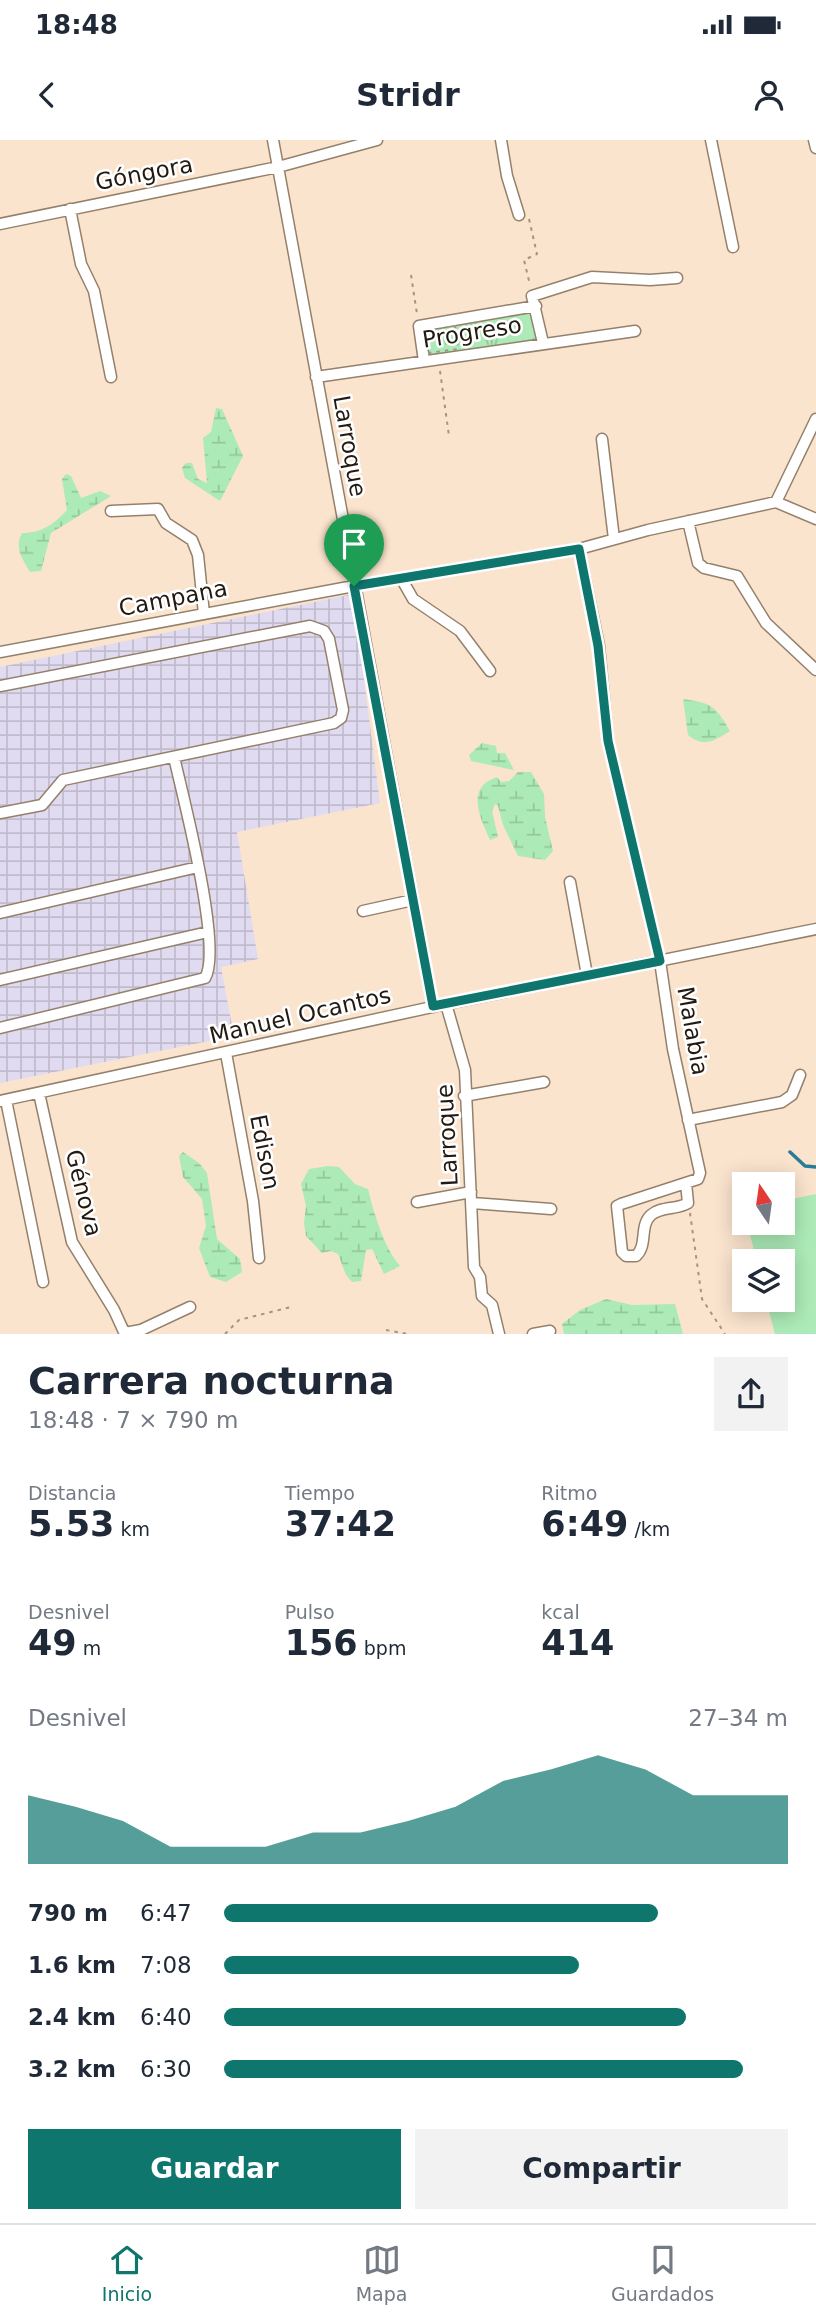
<!DOCTYPE html>
<html lang="es">
<meta charset="utf-8">
<style>
:root{--surface:#fff;--page:#f2f2f3;--text:#1f2937;--muted:#747a83;--line:#e0e1e3;--accent:#0f766e}
body{margin:0;font-family:"DejaVu Sans",sans-serif;background:var(--page);color:var(--text);height:100vh;display:flex;flex-direction:column;font-size:26px;white-space:nowrap}
*{box-sizing:border-box;margin:0}
p{font-size:23px;color:var(--muted)}
.icon{flex:none;width:38px;height:38px;fill:none;stroke:currentColor;stroke-width:2;stroke-linecap:round;stroke-linejoin:round}
.map{position:relative;height:1194px;overflow:hidden}
.panel{display:flex;flex-direction:column;background:var(--surface);flex:1}
.panel>*{flex:none}
.needle{width:46px;rotate:347deg}
.fabs{position:absolute;left:732px;top:1032px;display:grid;gap:14px}
.fabs a{display:grid;place-items:center;width:63px;height:63px;border-radius:0px;background:var(--surface);box-shadow:0 4px 18px #0003;font-size:35px}
.pin{position:absolute;display:grid;place-items:center;width:60px;height:60px;color:#fff;margin:-72px -30px;border-radius:50% 50% 50% 0;rotate:-45deg;box-shadow:0 0 7px #0007}
.pin .icon{rotate:45deg}
.round{display:grid;place-items:center;flex:none;width:74px;height:74px;border-radius:0px;background:var(--page)}
.summary{display:flex;align-items:center;justify-content:space-between;height:119px;padding:0 28px}
h1{font-size:38px;font-weight:800;line-height:52px}
.figures{display:grid;grid-template-columns:repeat(3,1fr);gap:10px;height:119px;padding:7px 28px}
.figures div{display:grid;align-content:center}
.figures b{font-size:35px;font-weight:800}
.figures small{font-size:19px;font-weight:400}
.figures p{font-size:19px}
.chart{height:196px;padding:14px 28px}
.chart p{display:flex;justify-content:space-between}
.chart svg{width:100%;height:126px;margin-top:7px;fill:var(--accent);opacity:.7}
.primary-button{display:flex;gap:14px;margin-top:auto;padding:14px 28px}
.primary-button a{flex:1;height:80px;border-radius:0px;background:var(--accent);color:#fff;font-size:28px;font-weight:800;line-height:80px;text-align:center}
.primary-button a+a{background:var(--page);color:var(--text)}
ul{padding:0 28px;list-style:none;font-size:23px}
li{display:grid;grid-template-columns:112px 84px 1fr;align-items:center;height:52px}
li i{height:18px;border-radius:9px;background:var(--accent)}
.status{display:flex;justify-content:space-between;align-items:center;height:49px;padding:0 35px;background:var(--surface);direction:ltr}
.status svg{height:19px;fill:currentColor}
header{display:flex;justify-content:space-between;align-items:center;height:91px;padding:0 28px;background:var(--surface);font-size:32px;font-weight:800}
.tabs{display:flex;justify-content:space-around;align-items:center;height:98px;border-top:2px solid var(--line);background:var(--surface);font-size:19px;color:var(--muted)}
.tabs a{display:grid;justify-items:center;gap:4px}
.tabs .selected{color:var(--accent)}
.map>svg:first-child{display:block}
.industrial{fill:url(#industrial-grid)}
.green{fill:#aceab7}
.wetland{fill:url(#wetland-marsh)}
.park{fill:url(#park-tufts)}
.lines{fill:none;stroke-linecap:round;stroke-linejoin:round}
.stream{stroke:#2a7b9a;stroke-width:3.5}
.minor-casing{stroke:#94806b;stroke-width:13}
.path{stroke:#a59483;stroke-width:2;stroke-dasharray:3.5 5;stroke-linecap:butt}
.minor{stroke:#fff;stroke-width:10}
.route-casing{stroke:#fff;stroke-width:14}
.route{stroke:#0f766e;stroke-width:9}
.labels{text-anchor:middle;stroke-width:5;stroke-linejoin:round;paint-order:stroke}
.street-label{font-size:23px;fill:#221a12;stroke:#fff}
</style>
<div class="status"><b>18:48</b><svg viewBox="0 0 49 12"><path d="M0 12V9h3v3zM5 12V6h3v6zM10 12V3h3v9zM15 12V0h3v12zM26 1h20v11H26zM47 4h2v5h-2z"/></svg></div>
<header><svg class="icon" aria-label="back" viewBox="0 0 24 24"><path d="M15 5l-7 7 7 7"/></svg>Stridr<svg class="icon" aria-label="person" viewBox="0 0 24 24"><circle cx="12" cy="8" r="4"/><path d="M4 21q1-7 8-7t8 7"/></svg></header>
<div class="map">
<svg width="816" height="1194" viewBox="0 0 816 1194">
<defs>
<pattern id="industrial-grid" width="8" height="8" patternUnits="userSpaceOnUse" patternTransform="scale(1.75)"><rect width="8" height="8" fill="#e1dbf1"/><path d="M0 4h8M4 0v8" fill="none" stroke="#c1bbce"/></pattern>
<pattern id="wetland-marsh" width="20" height="14" patternUnits="userSpaceOnUse" patternTransform="scale(1.75)"><rect width="20" height="14" fill="#aceab7"/><path d="M1 5h8M5 5V1M11 12h8M15 12V8" fill="none" stroke="#94c89c"/></pattern>
<pattern id="park-tufts" width="24" height="20" patternUnits="userSpaceOnUse" patternTransform="scale(1.75)"><rect width="24" height="20" fill="#aceab7"/><path d="M3 7l-1-3M5 7V3M7 7l1-3M15 17l-1-3M17 17v-4M19 17l1-3" fill="none" stroke="#94c89c"/></pattern>
</defs>
<rect width="100%" height="100%" fill="#fbe4ce"/>
<path class="industrial" d="M353,454l27,209 -143,29 21,127 -37,8 13,69 -234,47v-416z"/>
<path class="green" d="M816,1054v140h-41l-9,-34h16v-38h-25l-10,-39h35v-22z"/>
<path class="wetland" d="M216,268l6,1 21,47 -23,45 -35,-23 -3,-10 4,-5h6l6,16 9,4 -4,-45 8,-6z
M66,334l5,2 10,22 19,-7 11,5 -60,37 -10,38 -11,1c-8,-14 -16,-24 -8,-39 20,0 32,-9 45,-23l-5,-31z
M683,559c28,4 32,6 47,32 -16,10 -26,17 -42,4z
M482,603l14,3 1,7h8l9,17 -43,-9 -2,-6z
M518,632h13l13,22 1,23 8,34 -8,9 -27,-4 -15,-31 -5,-19 -3,-2 -3,7 6,26 -8,3c-10,-22 -25,-53 7,-63l4,5 8,-1z
M183,1012l16,11 8,10 10,66 23,20 2,13 -16,10 -16,-5 -11,-29 7,-22 -4,-27 -19,-22 -4,-21z
M328,1026l11,1 16,17 13,5c6,25 16,58 32,77l-16,8 -12,-25 -6,1 -5,31 -9,1 -6,-7 -8,-21 -7,-3 -9,2 -16,-17 -2,-13 2,-17 -5,-22 8,-15z
M606,1159l26,6 43,-1 8,30h-119l-2,-10 18,-14z"/>
<path class="park" d="M532,170l5,29 -110,18 -5,-30z"/>
<g class="lines">
<path class="stream" d="M790,1012l15,14 11,1"/>
<g class="minor-casing">
<path id="minor" d="M273,0l160,867
M501,0l6,36 12,39
M711,0l22,107
M814,0l2,8
M70,69l11,55 13,27 17,86
M0,84l278,-57 99,-27
M543,203l-11,-47 60,-19 58,3 27,-2
M424,221l-5,-35 117,-20
M316,237l319,-46
M602,299l12,100
M776,362l40,-83
M111,371l47,-2 8,14 26,17 6,15 6,59
M688,381l10,42 6,5 33,8 29,47 50,47
M579,409l20,97 9,95 52,220 13,88 27,124 -2,6 -77,25 -4,2 5,46 4,4h10c12,-11 3,-30 15,-41 10,-9 26,-5 37,-12l-2,-20
M401,438l12,21 47,32 30,40
M0,512l354,-66 225,-37 69,-19 128,-28 40,17
M0,546l310,-60 14,5 5,8 14,71 -2,8 -7,5 -271,57 -21,25 -42,8
M570,742l17,93
M363,771l50,-11
M0,773l198,-46
M0,840l208,-48
M446,864l19,66 9,197 6,10 2,19 10,9 7,29
M0,888l205,-50c18,-29 -22,-181 -31,-221
M226,913l27,148 6,57
M39,953l33,149 42,68 11,24
M464,956l80,-14
M6,960l37,182
M0,961l446,-97 370,-75
M688,980l94,-18 10,-7 8,-20
M417,1062l54,-10
M472,1063l79,6
M125,1193l16,-3 49,-23
M533,1194l17,-3"/>
</g>
<path class="path" d="M529,79l8,35 -13,6 6,25
M411,135l6,39
M455,185l3,24 -30,4 -3,-24z
M440,231l9,65
M690,1073l12,86 23,35
M386,1190l22,4
M225,1194l14,-14 52,-13"/>
<use href="#minor" class="minor"/>
</g>
<g class="lines">
<g class="route-casing">
<path id="route" d="M579,409l19,97 10,95 52,220 -227,45 -79,-420z"/>
</g>
<use href="#route" class="route"/>
</g>
<g class="labels">
<g class="street-label">
<text transform="translate(144 33) rotate(-11)" y="8">Góngora</text>
<text transform="translate(472 192) rotate(-9)" y="8">Progreso</text>
<text transform="translate(350 306) rotate(80)" y="8">Larroque</text>
<text transform="translate(173 458) rotate(-11)" y="8">Campana</text>
<text transform="translate(300 875) rotate(-13)" y="8">Manuel Ocantos</text>
<text transform="translate(693 891) rotate(80)" y="8">Malabia</text>
<text transform="translate(447 995) rotate(-93)" y="8">Larroque</text>
<text transform="translate(265 1012) rotate(79)" y="8">Edison</text>
<text transform="translate(84 1053) rotate(76)" y="8">Génova</text>
</g>
</g>
</svg>
<div class="fabs">
<a><svg class="needle" viewBox="-14 -14 28 28"><path d="M0-13l5 13h-10z" fill="#e53935"/><path d="M0 13l5-13h-10z" fill="#747a83"/></svg></a>
<a><svg class="icon" aria-label="layers" viewBox="0 0 24 24"><path d="M12 4l9 5-9 5-9-5zM3 14l9 5 9-5"/></svg></a>
</div>
<div class="pin" style="left:354px;top:446px;background:#1e9e55"><svg class="icon" aria-label="arrive" viewBox="0 0 24 24"><path d="M6 21V4h12l-3 4 3 4H6"/></svg></div>
</div>
<section class="panel">
<div class="summary"><div><h1>Carrera nocturna</h1><p>18:48 · 7 × 790 m</p></div><a class="round"><svg class="icon" aria-label="share" viewBox="0 0 24 24"><path d="M12 15V3M7 8l5-5 5 5M5 13v7h14v-7"/></svg></a></div>
<div class="figures">
<div><p>Distancia</p><b>5.53<small> km</small></b></div>
<div><p>Tiempo</p><b>37:42</b></div>
<div><p>Ritmo</p><b>6:49<small> /km</small></b></div>
</div>
<div class="figures">
<div><p>Desnivel</p><b>49<small> m</small></b></div>
<div><p>Pulso</p><b>156<small> bpm</small></b></div>
<div><p>kcal</p><b>414</b></div>
</div>
<div class="chart"><p><span>Desnivel</span>27–34 m</p>
<svg viewBox="0 0 160 44" preserveAspectRatio="none"><path d="M0 44V20L10 24L20 29L30 38L40 38L50 38L60 33L70 33L80 29L90 24L100 15L110 11L120 6L130 11L140 20L150 20L160 20V44z"/></svg>
</div>
<ul>
<li><b>790 m</b>6:47<i style="width:77%"></i></li>
<li><b>1.6 km</b>7:08<i style="width:63%"></i></li>
<li><b>2.4 km</b>6:40<i style="width:82%"></i></li>
<li><b>3.2 km</b>6:30<i style="width:92%"></i></li>
</ul>
<div class="primary-button"><a>Guardar</a><a>Compartir</a></div>
</section>
<nav class="tabs">
<a class="selected"><svg class="icon" aria-label="home" viewBox="0 0 24 24"><path d="M3 11l9-7 9 7M6 9v11h12V9"/></svg>Inicio</a>
<a><svg class="icon" aria-label="map" viewBox="0 0 24 24"><path d="M3 6l6-2 6 2 6-2v14l-6 2-6-2-6 2zM9 4v14M15 6v14"/></svg>Mapa</a>
<a><svg class="icon" aria-label="saved" viewBox="0 0 24 24"><path d="M7 4h10v16l-5-4-5 4z"/></svg>Guardados</a>
</nav>
